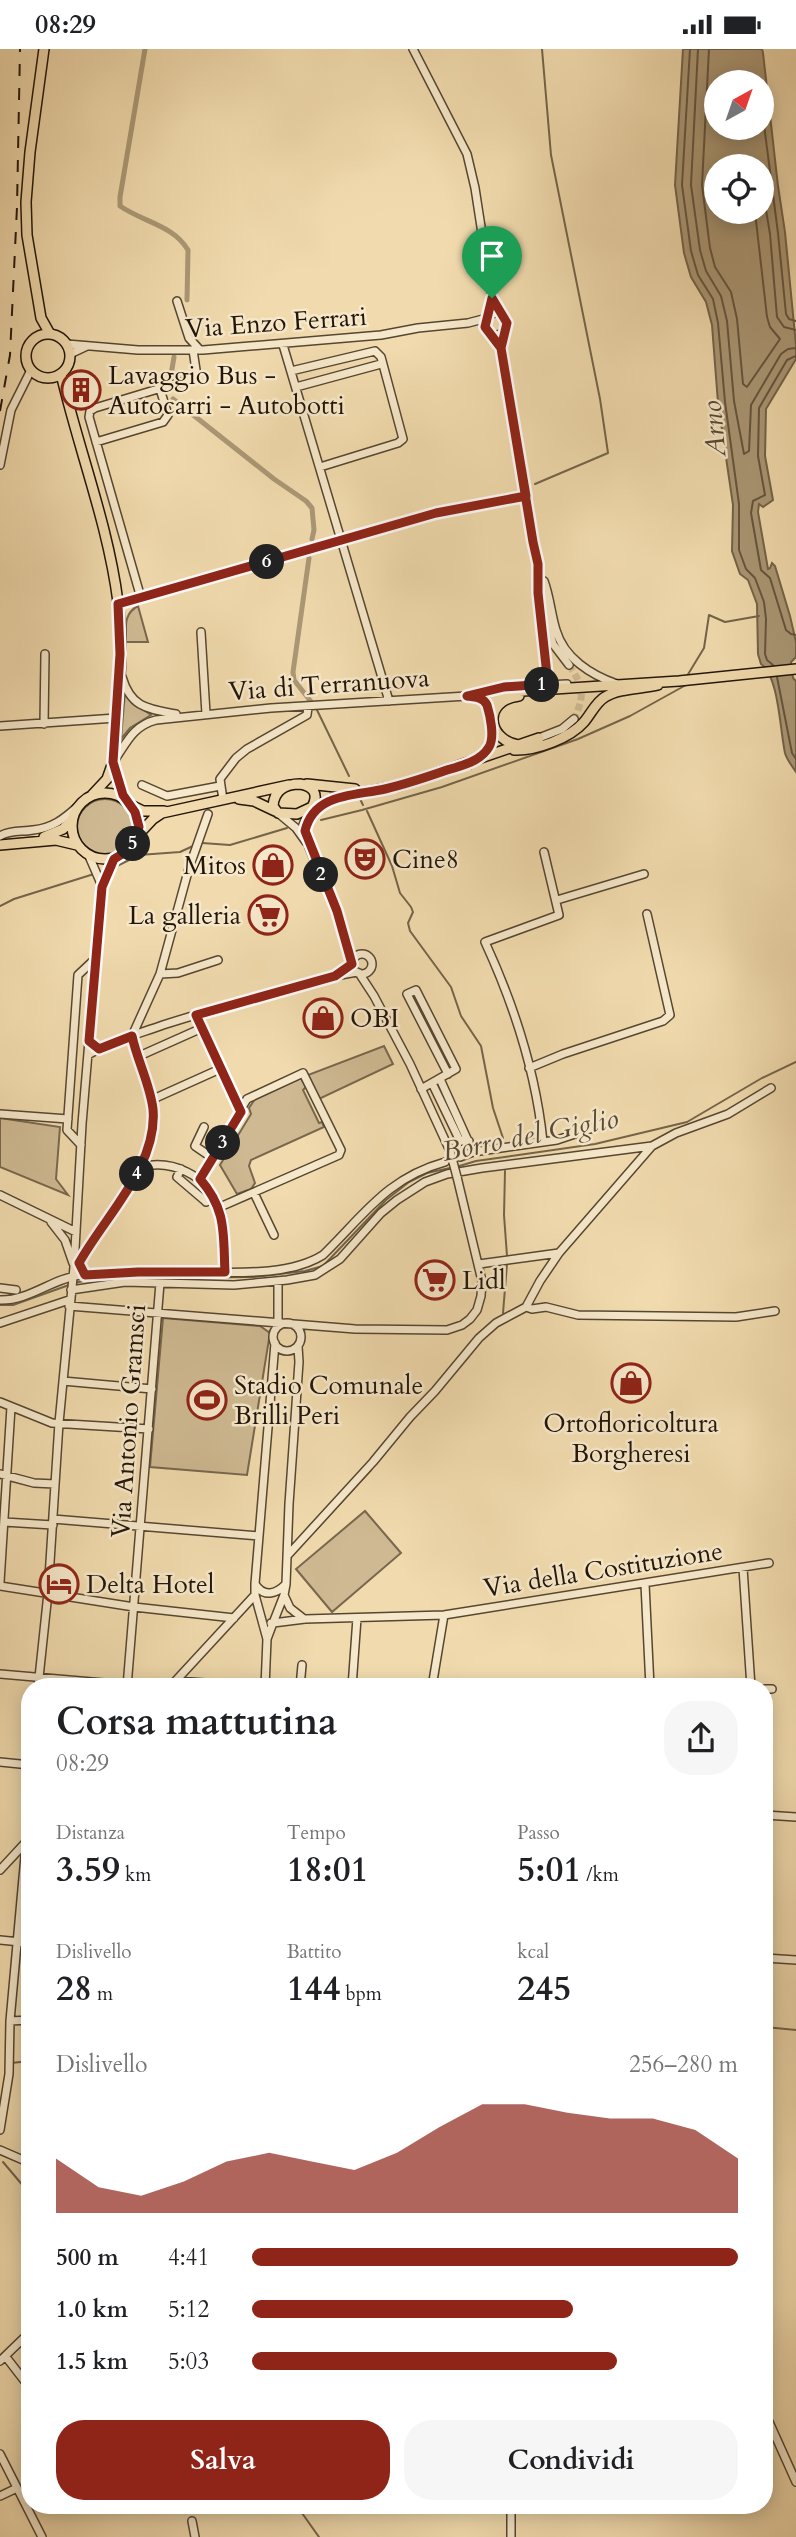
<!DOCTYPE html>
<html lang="it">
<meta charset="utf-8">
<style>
:root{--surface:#fff;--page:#f6f6f6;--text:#202124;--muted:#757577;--accent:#8f2418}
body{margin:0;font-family:Cardo,serif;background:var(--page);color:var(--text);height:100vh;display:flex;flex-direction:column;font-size:26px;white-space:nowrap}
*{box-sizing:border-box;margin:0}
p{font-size:23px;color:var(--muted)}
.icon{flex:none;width:38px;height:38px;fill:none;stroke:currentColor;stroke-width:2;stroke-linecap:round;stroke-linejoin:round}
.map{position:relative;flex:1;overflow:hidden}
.details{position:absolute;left:21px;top:1629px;width:752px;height:836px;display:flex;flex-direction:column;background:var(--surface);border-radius:28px;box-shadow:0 4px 18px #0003}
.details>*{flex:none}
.needle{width:46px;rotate:40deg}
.controls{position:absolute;left:704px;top:21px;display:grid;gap:14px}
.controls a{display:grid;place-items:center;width:70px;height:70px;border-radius:50%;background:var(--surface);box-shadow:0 4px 18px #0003;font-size:35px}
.pin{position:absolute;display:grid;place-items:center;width:60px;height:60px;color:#fff;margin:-72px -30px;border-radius:50% 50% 50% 0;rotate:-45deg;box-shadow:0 0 7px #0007}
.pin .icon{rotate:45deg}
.km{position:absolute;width:35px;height:35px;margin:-18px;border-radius:50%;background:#222;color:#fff;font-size:19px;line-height:35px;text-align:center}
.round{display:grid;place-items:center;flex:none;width:74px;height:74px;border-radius:28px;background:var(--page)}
.headline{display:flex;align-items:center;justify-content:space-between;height:119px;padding:0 35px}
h1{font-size:38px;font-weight:600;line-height:52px}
.metrics{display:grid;grid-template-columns:repeat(3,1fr);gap:10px;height:119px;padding:7px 35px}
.metrics div{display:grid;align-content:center}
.metrics b{font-size:35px;font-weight:600}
.metrics small{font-size:19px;font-weight:400}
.metrics p{font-size:19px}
.chart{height:196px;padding:14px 35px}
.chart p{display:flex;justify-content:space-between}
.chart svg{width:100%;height:126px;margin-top:7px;fill:var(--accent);opacity:.7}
.action{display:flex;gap:14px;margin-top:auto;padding:14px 35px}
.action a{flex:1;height:80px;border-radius:28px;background:var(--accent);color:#fff;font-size:28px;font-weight:600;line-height:80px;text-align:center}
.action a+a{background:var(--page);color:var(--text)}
ul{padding:0 35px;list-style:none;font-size:23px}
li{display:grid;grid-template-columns:112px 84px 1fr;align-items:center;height:52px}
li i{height:18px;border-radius:9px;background:var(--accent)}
.status{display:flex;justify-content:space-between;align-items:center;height:49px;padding:0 35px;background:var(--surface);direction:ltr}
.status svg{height:19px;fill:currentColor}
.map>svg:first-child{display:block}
.green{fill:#ceb992;stroke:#78674e;stroke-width:2}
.water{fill:#ab9876;stroke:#74644a;stroke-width:2;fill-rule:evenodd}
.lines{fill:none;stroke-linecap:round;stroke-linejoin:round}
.shore{stroke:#665640;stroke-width:2}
.stream{stroke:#74644a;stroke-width:2}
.canal{stroke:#ab9876;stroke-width:5}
.minor-tunnel{stroke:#d2bd95;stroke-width:7;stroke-dasharray:7 3.5;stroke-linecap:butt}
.minor-casing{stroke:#564632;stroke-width:10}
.major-casing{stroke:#221509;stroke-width:12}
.minor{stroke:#f6e8ca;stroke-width:7}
.major{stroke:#f1dbae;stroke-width:9}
.rail{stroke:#221509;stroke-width:2;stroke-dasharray:12 12;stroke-linecap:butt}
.minor-bridge-casing{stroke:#564632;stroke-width:10;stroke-linecap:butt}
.minor-bridge{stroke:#f6e8ca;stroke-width:7}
.route-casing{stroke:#fff;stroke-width:14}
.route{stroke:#8f2418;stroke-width:9}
.labels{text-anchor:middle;stroke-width:5;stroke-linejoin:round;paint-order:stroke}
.street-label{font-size:26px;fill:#221509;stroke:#f6e8ca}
.poi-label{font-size:26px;fill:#221509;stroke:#f6e8ca;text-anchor:start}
.water-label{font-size:28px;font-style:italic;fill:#594935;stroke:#f6e8ca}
</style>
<div class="status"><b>08:29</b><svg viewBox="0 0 49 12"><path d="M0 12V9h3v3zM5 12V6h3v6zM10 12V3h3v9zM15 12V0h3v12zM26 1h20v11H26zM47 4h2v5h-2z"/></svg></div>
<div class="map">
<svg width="796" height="2488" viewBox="0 0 796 2488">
<rect width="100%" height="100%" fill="#f1dbae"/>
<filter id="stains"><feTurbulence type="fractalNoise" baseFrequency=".00286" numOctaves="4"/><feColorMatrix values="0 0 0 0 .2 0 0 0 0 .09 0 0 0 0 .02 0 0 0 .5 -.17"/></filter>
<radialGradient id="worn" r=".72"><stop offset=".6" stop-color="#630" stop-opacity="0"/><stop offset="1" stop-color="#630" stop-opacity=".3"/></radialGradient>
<path class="green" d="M138,557l10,36h-22c0,-15 -3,-28 12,-36z
M125,643l5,8 21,15 -21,13 -9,11z
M77 778a28 28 0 1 1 56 0a28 28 0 1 1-56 0Z
M384,997l9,18 -74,35 -11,-24z
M301,1029l5,9 -3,3 16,33 3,-1 2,5 -73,33 -2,6 6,17 -4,6 -14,5 -17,-29 31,-51 -2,-6 6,-9z
M0,1069l60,9 -4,52 12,16 -68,-28z
M163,1269l97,8 10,7 -23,142 -97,-8z
M365,1462l36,42 -69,59 -36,-43z"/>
<path class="water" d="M683,0h79l1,4 15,133 7,46 11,113v14l-30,50 -1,47 8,44 -10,7 -4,-3 -1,8 10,57 2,-1 2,-5 3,3 15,50 6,26v15l-5,5 2,16 3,3v91c-4,-6 -9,-12 -11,-19 -5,-22 -6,-77 -24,-89l-3,-10 -1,-50 -9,-24 -8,-6 -8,-23 1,-46 -15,-102 -6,-78 -6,-23 -15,-25 -7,-24 -9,-68zM716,33h45v46h-45zM716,117h45v46h-45z"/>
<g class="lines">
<path class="shore" d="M690,0l-8,136 9,66 7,24 15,24 5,24 7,79 14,102v46l7,19 9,9 9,24 2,17 -1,35 2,6 6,5
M698,0l-7,136 9,65 6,21 15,25 6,25 7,80 10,53 5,-3 2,-46 30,-51 7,-5 8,-1
M709,0l-7,136 8,63 5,19 16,25 6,27 6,65 4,3 33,-48 -10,-12 -3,-10 -12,-105
M761,53l17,131 8,81 3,5 7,2
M761,131l9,54 7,83 7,10 12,3
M796,307l-9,4 -28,48 -1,48 7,39 -12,6 -2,12 10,57 9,8 16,52 5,4 5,1
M777,628l15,76 4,6"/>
<path class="stream" d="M535,435l73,-31 -8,-54 -49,-244 -9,-106
M687,627l17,-28 5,-33 16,7 34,-6
M317,661l32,66
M360,750l3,6
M367,762l25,55 8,27 11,14 2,5 -5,11 2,8 41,56 10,29 20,30 12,62 10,30
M321,771l41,-10 80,-23 136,-48 52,-23 56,-31
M202,794l28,2 57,-17
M115,818l24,-12 41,-3 13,-6
M0,857l14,-7 80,-25
M456,1118l20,-6 119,-17 92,-22 75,-44 34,-16
M505,1122l-1,44 3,41
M74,1234l19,-4 160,-2 52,-6 18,-5 63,-66 23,-18 18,-9 23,-5
M0,1256h13l56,-20
M503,1264l4,-49
M440,1341l29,-34
M313,1484l58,-63
M765,1978l31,3
M11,2014l19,-2
M3,2113l27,32
M297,2457l22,31"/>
<path class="canal" d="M145,0l-25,148v9c23,16 53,19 68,44l-1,50
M171,326l3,-18
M173,350l101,80 32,22 6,7 2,22 -2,9
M309,509l-16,114 1,8 18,23"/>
<path class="minor-tunnel" d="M569,616c15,22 16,30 5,54"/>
<g class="minor-casing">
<path id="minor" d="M413,0l54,105 8,34 17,110 -3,17
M177,252l12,37 11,12
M485 275a11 11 0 1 1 22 0a11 11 0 1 1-22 0Z
M504,283l-3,16 47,279 5,17 16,21
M67,295l71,6h65l178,-15 37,-7 50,-5 19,-5
M283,296l106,356
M70,305l17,-8
M291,322l84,-20 6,6 22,82 -5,4 -78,24
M296,338l85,-23
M96,393l67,-20 5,-7 -8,-26
M0,416l11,-55 20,-40
M544,532c6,16 7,33 12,49 8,28 35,45 61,54
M538,543l10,92
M141,549l-52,-181 1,-6 5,-3 96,-29 5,-9 -3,-20
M118,555l318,-91 90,-17
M201,583l5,82
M122,628c9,31 26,32 54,37
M44,675l1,-70
M0,677l116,-8
M539,689l23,-9 12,-10
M114,712c13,-19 19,-35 42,-41l115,-12 196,-12 37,-9 63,-3
M142,736l25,11 53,-10
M223,751l-3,-21 16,-21 11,-9 60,-34 1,-8
M309,761l-6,15 6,22 27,64 16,53 -16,11
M278,764l18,15 10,14
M0,787c10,-6 22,-4 33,-6 19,-2 31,-11 44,-23
M89,807l13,30
M557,851l87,-26
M352 915a10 10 0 1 1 20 0a10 10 0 1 1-20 0Z
M359,924l15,23 36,68 40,87
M160,925l18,-1 40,-13
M196,966l45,97
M88,1006c23,-14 50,-21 75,-30 57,-18 115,-34 172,-49l22,-4
M137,1008l65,-29
M529,1019l34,-14 100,-33 7,-6 -23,-101
M440,1030l33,73
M432,1034l27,56 3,2h7
M421,1040l35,-20 -40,-79 -9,4 41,80
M151,1051l69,-31
M0,1065l68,5
M204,1078l-9,19 19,13
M543,1093c-7,-69 -29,-137 -58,-200l74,-27 -15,-63
M81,1096l-14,-15 11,-155 17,-16
M460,1108l13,-5 84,-12 45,-15
M141,1118c31,-8 65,8 78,39 8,19 5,46 6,66
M181,1120l-4,8 27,23 2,2 8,-4
M199,1130l48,-80 56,-26 38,77 -2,5 -119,52
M254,1144l20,42
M0,1146l76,37
M51,1173l14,18 8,23
M479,1215l80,-11
M74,1218l5,-4 62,-96 9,-23 3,-34 -21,-74 28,-62 29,-106 19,-54
M0,1239l16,2
M71,1241l54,-8 109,3 53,-5 28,-5 25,-16 41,-46 16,-13 28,-18 22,-8 35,-6 170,-22
M0,1251c29,1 53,-22 81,-25 32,-2 64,-3 96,-3 44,-1 108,7 146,-17 41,-40 64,-77 122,-93
M69,1257l286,23 92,1 15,-5 8,-6 7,-9 4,-14 1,-15 -25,-104
M526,1258l6,2 14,-2 32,8 158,2 39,-6
M278,1273v-41
M273 1288a14 14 0 1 1 28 0a14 14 0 1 1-28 0Z
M0,1274l69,-23
M275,1294l-20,241c9,14 21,10 31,0l3,-80 10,-142 -1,-16
M63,1332l89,8
M0,1353l52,21 97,6
M0,1425l34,9 21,1
M53,1470l206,17
M4,1473l49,3
M288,1506l85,-93 37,-45 25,-26 44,-53 17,-15 30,-16 14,-26 19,-28 93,-107 24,-13 52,-19 43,-26
M743,1519l8,119
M0,1533l11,-175
M255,1535v11l12,44 6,-16 32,-4 139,-4 325,-52
M645,1535l5,103
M0,1537l134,21 100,11
M284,1546l6,13 14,11
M271,1574h2l11,-28 2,-11
M0,1625l127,11
M176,1632l89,6
M38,1638l10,-94 11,-170 15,-156 8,-143 20,-237 13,-29
M127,1638l33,-404
M170,1638l85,-92
M265,1638l2,-48
M300,1638l2,-22
M352,1638l5,-69
M432,1638l12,-72
M765,1640h7
M0,1713l30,3
M765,1766l31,2
M0,1821l27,-29
M0,1891l30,3
M765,1909l31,2
M10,1972l20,-1
M0,2081l9,-56 1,-53 20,-220
M0,2101l30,13
M6,2308l24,31
M0,2312l30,-29
M765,2364l31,69
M0,2405l42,83
M0,2447l17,-8
M511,2457v31
M192,2472l3,16"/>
</g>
<g class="major-casing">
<path id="major" d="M44,0l-14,103 -4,50 1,33 14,83 9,16
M26 307a22 22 0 1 1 44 0a22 22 0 1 1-44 0Z
M61,325c18,77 47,150 57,228 7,53 -1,108 -5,160l-6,17 -15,16
M518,696c-32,-6 -35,-45 1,-49
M514,701c22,1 56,-12 70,-28 7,-8 12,-20 21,-25 14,-9 37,-8 53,-12
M113,715l12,35
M469,715c8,-6 17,-10 21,-19 9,-21 -16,-40 17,-53l172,-11 117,-12
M300,735c14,2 19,11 12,23l-15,7 -19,-1 -5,-7c1,-16 13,-22 27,-22z
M307,735l48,5
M72 777a33 33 0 1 1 66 0a33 33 0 1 1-66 0Z
M239,750l15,2 21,10
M131,756l12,6h21
M309,761l28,-13 62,-11 140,-48
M138,786l15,-16 9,-6 127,-28
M44,788l19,-8 9,-9
M0,796l56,-5 21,5"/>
</g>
<use href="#minor" class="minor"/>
<use href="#major" class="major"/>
<path class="rail" d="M0,362l10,-56 7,-148 3,-158"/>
<g class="minor-bridge-casing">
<path id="minor-bridge" d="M450,1102l7,26"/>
</g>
<use href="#minor-bridge" class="minor-bridge"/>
</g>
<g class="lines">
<g class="route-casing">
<path id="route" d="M492,249l15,25 -6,25 32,194 5,22v29l10,91 -44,3 -37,9c8,1 16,1 20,9 3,10 8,32 2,42 -8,14 -27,19 -42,23 -20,7 -41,14 -62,19 -31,7 -71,4 -80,42l32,80 15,53 -17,12 -139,39 45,97 -41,67c27,31 23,55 25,93h-87l-53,3 -6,-12c26,-47 79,-97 74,-154 -3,-25 -16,-49 -21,-73l-33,13 -10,-8 13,-154 12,-28 15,-9 5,-7 5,-16 -4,-15 -12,-17 -10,-33 7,-108 -2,-50 318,-91 90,-17 -25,-148 -16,-21 7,-29"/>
</g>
<use href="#route" class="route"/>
</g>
<defs>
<g id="building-ring" transform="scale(2.0125)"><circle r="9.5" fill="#f6e8ca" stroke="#8f2418" stroke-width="1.5"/><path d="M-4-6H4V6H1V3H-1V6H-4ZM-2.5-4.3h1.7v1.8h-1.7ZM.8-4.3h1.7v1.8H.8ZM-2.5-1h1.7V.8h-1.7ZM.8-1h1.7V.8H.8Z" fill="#8f2418"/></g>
<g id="theatre-ring" transform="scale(2.0125)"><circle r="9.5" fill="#f6e8ca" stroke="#8f2418" stroke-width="1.5"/><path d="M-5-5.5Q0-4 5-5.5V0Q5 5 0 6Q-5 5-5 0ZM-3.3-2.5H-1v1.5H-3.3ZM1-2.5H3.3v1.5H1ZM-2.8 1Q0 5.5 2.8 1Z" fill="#8f2418"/></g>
<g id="shop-ring" transform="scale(2.0125)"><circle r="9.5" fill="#f6e8ca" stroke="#8f2418" stroke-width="1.5"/><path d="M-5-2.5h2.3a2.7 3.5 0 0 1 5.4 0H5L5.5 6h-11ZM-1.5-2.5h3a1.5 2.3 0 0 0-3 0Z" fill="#8f2418"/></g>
<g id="supermarket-ring" transform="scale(2.0125)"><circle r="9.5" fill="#f6e8ca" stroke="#8f2418" stroke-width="1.5"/><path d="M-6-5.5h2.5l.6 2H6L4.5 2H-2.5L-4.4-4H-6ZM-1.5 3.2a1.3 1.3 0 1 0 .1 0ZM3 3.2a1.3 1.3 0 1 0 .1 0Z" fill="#8f2418"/></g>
<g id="stadium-ring" transform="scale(2.0125)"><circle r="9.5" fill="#f6e8ca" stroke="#8f2418" stroke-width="1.5"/><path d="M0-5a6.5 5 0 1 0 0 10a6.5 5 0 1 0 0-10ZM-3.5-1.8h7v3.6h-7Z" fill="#8f2418"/></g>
<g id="hotel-ring" transform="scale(2.0125)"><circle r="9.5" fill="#f6e8ca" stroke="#8f2418" stroke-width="1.5"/><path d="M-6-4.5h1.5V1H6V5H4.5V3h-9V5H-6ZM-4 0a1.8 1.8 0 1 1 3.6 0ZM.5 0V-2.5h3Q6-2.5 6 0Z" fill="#8f2418"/></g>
</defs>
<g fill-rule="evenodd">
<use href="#building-ring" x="81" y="341"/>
<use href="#theatre-ring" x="365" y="810"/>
<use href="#shop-ring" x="273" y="816"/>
<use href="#supermarket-ring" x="268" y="866"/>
<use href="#shop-ring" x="323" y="969"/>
<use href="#supermarket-ring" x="435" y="1231"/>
<use href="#shop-ring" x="631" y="1334"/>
<use href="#stadium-ring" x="207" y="1351"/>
<use href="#hotel-ring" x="59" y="1535"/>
</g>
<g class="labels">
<g class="street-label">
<text transform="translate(276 273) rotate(-4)" y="9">Via Enzo Ferrari</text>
<text transform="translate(329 635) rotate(-4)" y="9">Via di Terranuova</text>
<text transform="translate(128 1372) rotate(-86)" y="9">Via Antonio Gramsci</text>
<text transform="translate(603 1520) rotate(-9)" y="9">Via della Costituzione</text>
</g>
<g class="poi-label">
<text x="108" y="335">Lavaggio Bus -<tspan x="108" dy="30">Autocarri - Autobotti</tspan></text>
<text x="392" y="819">Cine8</text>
<text x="246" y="825" text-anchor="end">Mitos</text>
<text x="241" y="875" text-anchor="end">La galleria</text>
<text x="350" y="978">OBI</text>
<text x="462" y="1240">Lidl</text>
<text x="234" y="1345">Stadio Comunale<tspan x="234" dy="30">Brilli Peri</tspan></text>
<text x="631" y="1383" text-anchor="middle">Ortofloricoltura<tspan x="631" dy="30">Borgheresi</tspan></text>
<text x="86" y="1544">Delta Hotel</text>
</g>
<g class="water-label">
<text transform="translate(713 380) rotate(-95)" y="10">Arno</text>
<text transform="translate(530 1085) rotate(-11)" y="10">Borro del Giglio</text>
</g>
</g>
<rect width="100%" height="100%" filter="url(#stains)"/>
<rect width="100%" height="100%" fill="url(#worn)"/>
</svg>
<div class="controls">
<a><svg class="needle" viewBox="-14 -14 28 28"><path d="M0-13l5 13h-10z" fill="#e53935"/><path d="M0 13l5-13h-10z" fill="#757577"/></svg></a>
<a><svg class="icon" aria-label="locate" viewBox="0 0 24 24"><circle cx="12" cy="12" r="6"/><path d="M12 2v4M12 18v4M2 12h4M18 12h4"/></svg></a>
</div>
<div class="pin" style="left:492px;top:249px;background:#1e9e55"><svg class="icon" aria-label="arrive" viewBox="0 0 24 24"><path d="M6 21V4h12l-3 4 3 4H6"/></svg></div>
<b class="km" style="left:542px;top:636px">1</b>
<b class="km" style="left:321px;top:826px">2</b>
<b class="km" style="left:223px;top:1094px">3</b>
<b class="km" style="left:137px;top:1125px">4</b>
<b class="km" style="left:133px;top:795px">5</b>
<b class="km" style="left:267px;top:513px">6</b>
<section class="details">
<div class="headline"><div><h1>Corsa mattutina</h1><p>08:29</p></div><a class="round"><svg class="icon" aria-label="share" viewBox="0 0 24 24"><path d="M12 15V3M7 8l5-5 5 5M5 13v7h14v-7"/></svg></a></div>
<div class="metrics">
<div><p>Distanza</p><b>3.59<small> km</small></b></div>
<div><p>Tempo</p><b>18:01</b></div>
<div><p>Passo</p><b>5:01<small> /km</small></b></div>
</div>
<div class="metrics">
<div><p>Dislivello</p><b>28<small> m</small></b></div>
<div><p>Battito</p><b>144<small> bpm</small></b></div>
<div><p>kcal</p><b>245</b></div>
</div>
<div class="chart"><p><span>Dislivello</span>256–280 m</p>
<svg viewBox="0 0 160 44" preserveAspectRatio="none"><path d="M0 44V25L10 35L20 38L30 33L40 26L50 23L60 26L70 29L80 23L90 14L100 6L110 6L120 9L130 11L140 11L150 15L160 25V44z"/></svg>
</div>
<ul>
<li><b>500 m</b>4:41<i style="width:100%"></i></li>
<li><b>1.0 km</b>5:12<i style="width:66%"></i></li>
<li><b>1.5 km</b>5:03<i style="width:75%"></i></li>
</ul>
<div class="action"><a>Salva</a><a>Condividi</a></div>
</section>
</div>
